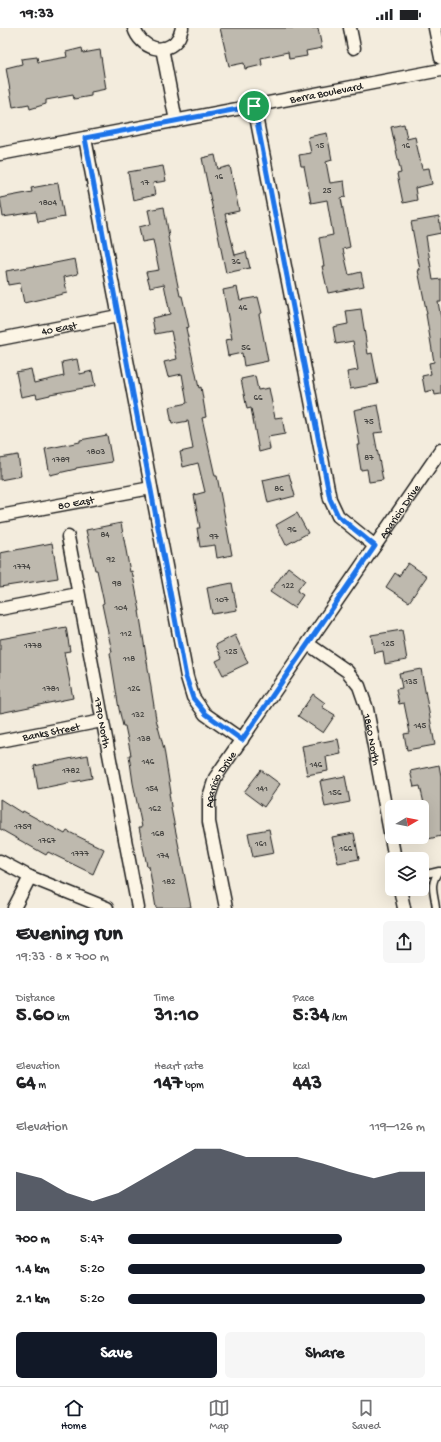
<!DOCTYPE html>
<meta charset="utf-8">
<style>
:root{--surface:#fff;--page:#f6f6f6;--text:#202124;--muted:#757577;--line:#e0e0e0;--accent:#111827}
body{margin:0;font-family:"Gochi Hand",sans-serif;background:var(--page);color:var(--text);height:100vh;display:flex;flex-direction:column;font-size:15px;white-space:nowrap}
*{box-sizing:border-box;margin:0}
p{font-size:13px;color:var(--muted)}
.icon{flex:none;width:22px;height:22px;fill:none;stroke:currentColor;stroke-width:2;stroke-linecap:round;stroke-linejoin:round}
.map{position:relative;height:880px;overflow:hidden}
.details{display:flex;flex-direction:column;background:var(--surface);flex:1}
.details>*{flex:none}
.needle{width:26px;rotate:80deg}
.buttons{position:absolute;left:385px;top:772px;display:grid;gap:8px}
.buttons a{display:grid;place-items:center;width:44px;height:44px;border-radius:6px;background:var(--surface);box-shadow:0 4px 16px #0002;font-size:20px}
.pin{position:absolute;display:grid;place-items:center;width:34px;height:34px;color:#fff;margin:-17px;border:2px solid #fff;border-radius:50%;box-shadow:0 1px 4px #0007}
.round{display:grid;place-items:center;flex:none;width:42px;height:42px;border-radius:6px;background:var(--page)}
.headline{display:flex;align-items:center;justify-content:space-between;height:68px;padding:0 16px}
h1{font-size:22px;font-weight:700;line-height:30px}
.figures{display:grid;grid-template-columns:repeat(3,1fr);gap:6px;height:68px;padding:4px 16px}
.figures div{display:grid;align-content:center}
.figures b{font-size:20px;font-weight:700}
.figures small{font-size:11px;font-weight:400}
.figures p{font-size:11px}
.chart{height:112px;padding:8px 16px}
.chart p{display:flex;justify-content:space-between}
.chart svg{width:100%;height:72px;margin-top:4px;fill:var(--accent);opacity:.7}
.action{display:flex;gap:8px;margin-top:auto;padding:8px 16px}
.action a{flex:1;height:46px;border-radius:6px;background:var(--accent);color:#fff;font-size:16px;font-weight:700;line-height:46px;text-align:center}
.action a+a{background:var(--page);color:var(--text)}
ul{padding:0 16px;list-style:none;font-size:13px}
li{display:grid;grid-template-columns:64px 48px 1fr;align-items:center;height:30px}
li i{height:10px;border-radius:5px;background:var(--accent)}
.status{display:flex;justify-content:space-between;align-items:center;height:28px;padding:0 20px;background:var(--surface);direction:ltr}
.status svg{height:11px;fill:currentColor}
.dock{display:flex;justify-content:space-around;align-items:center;height:56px;border-top:1px solid var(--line);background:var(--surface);font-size:11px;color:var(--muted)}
.dock a{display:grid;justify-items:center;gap:2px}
.dock .on{color:var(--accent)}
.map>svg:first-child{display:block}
.building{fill:#beb9ae;stroke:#1c1c1c}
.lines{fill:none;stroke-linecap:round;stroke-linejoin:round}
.service-casing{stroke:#1c1c1c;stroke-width:9}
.minor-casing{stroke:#1c1c1c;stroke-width:15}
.service{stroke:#fcf5e5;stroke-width:6}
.minor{stroke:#fcf5e5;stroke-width:12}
.route-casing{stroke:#fff;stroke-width:8}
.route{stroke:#1a73e8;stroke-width:5}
.labels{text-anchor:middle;stroke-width:3.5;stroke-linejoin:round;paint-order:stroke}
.number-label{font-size:9px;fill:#444340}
.street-label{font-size:11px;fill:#1c1c1c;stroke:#fcf5e5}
</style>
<div class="status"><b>19:33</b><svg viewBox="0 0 49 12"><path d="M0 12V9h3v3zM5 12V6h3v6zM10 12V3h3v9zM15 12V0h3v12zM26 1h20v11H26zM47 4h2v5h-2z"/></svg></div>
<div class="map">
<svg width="441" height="880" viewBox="0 0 441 880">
<rect width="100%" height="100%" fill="#f3ecdd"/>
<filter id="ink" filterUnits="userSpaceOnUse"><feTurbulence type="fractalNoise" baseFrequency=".025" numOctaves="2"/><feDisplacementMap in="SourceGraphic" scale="8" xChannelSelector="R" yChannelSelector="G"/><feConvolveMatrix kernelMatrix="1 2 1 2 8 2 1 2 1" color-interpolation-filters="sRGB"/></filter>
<g filter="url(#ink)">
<path class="building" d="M220,0h98l4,20 -16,3 1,5 -18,3 -1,-7 -27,6 1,7 -17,4 -1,-6 -15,3z
M82,20l1,5 17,-3 6,39 -15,3v4l-17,3 -1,-4 -27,5v4l-16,5 -1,-5 -16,3 -7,-39 16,-4 -1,-5 16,-2 1,5 29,-5 -1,-5z
M404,96l3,15 8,-2 7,32 7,-1 3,16 -17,4 2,12 -14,3 -6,-29 4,-1 -10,-46z
M327,105l5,27 -6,2 4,21 14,-2 2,16 -5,1 9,49 -7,2 6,26 12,-3 3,14 -36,7 -6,-27h2l-5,-28 14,-3 -6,-35 -16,3 -7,-37h-3l-2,-11 12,-2 -3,-16z
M215,127l3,14 12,-3 9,45 -14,3 10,41 11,-3 4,16 -24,5 -24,-115z
M163,138l3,15 -13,2 2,12 -22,5 -5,-28z
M58,155l6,34 -26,5 -2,-10 -33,5 -3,-19 32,-6 -1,-4z
M164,179l5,29 -1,1 12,59h2l7,31 -3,1 13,60 2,-1 5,30 -4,1 13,58h2l15,79 -15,3 -2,-13 -15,2 -3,-19h3l-6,-33 11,-3 -7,-29 -15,4 -3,-15 13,-3 -5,-28 -16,3 -3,-17 18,-4 -5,-29 -14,3 -4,-15 13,-3 -6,-28 -16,3 -3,-16 18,-4 -6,-30 -14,3 -4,-15 13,-2 -6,-30 -11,2 -3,-15 12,-3 -3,-14z
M439,189l2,16 -15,3 7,44 8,-1v23h-3l3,16v76l-6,1 -1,-5 -9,2 -3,-16 9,-2 -2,-11 5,-1 -8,-48h1l-9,-44h2l-9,-48z
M75,231l3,15 -14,3 3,16 -43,10 -4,-20 -12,2 -2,-14 29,-5v1z
M237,259l3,13 18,-3 4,16 -3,1 9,47 -24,5 -2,-13 -14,3 -3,-16 7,-1 -9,-49z
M361,281l7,45 4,-1 6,31 -28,5 -3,-17 11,-2 -5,-29 -17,3 -3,-17 15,-3 -2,-13z
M77,331l3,15 12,-3 3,15 -45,8v1l-13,3 -1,-4 -15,3 -5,-25 15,-3 3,14 30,-7 -2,-14z
M255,348l3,14 11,-2 6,30 7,-1 3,17 -17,3 2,12 -11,3 -8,-44 -4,1 -6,-30z
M378,377l5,27 -9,1 9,47 -14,2 -2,-13 -6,1 -4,-25h3l-6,-35z
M107,407l5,27 -36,6v1l-26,6 -5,-26 35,-7v-2z
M18,427l3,21 -21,4v-22z
M289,446l6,22 -27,7 -5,-23z
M297,485l11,20 -22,12 -10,-20z
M121,495l9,49 2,-1 8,40h-1l17,108 8,30 7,44h-2l3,20 19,94 -7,1h-28l-7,-42h-2l-8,-39h3l-9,-44 -4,-28h2l-6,-29h-2l-4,-17 -9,-56 2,-1 -10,-48 2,-1 -7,-33h-2l-9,-40z
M52,515l6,35 -58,9v-34z
M408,535l19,13 -18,26 -23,-15 9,-14 4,3z
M288,539l17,13 -8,11 6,4 -9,13 -24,-16z
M232,555l5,27 -25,4 -5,-26z
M66,599l4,24 -6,1 9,46 -73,15v-74z
M402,602l5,30 -22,4 -2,-13 -9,2 -3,-18z
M235,607l13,28 -25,12 -7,-14 6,-3 -6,-13z
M421,641l14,76 -28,5 -3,-16 6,-1 -6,-30 -5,1 -3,-15 6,-1 -3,-15z
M313,666l12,9 -3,4 13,8 -12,18 -25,-17z
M338,711l3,15 -15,3 2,14 -21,4 -5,-29z
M88,727l4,23 -54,11 -4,-23z
M439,737l2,11v60l-17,4 -2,-16h4l-4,-16h3l-5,-22 -6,1 -4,-16z
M261,742l19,14 -16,23 -20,-15z
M345,748l5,26 -25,5 -5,-26z
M0,771l22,14 1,-2 42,23 2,-3 37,18 -11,25 -45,-22 -2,3 -46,-26z
M269,801l5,24 -21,4 -5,-24z
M354,805l5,26 -21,4 -6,-26z"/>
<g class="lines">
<g class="service-casing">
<path id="service" d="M422,847l17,-4
M436,880c-2,-16 -7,-23 3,-37h2"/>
</g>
<g class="minor-casing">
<g id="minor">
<path d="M134,0c6,20 32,30 45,9 1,-2 2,-6 3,-9"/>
<path d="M350,0l4,20"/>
<path d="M435,0l6,30"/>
<path d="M162,20l14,73"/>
<path d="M254,78l76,393 8,17 37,30"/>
<path d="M85,110l102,539 6,20 12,17 37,26"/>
<path id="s1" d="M0,126l441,-84"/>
<path id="s2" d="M0,311l118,-23"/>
<path id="s3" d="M0,488l151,-28"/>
<path id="s4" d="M68,509l70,371"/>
<path d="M0,581l78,-15"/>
<path id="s5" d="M308,616l39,27 12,15 8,23 28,150"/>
<path id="s6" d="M0,713l102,-20"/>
<path d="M0,833l30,16 77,31"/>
<path d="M400,861l4,19"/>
<path d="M14,880l16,-31"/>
<path id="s7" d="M226,880l-17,-86v-25l6,-19 226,-328"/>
</g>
</g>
<use href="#service" class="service"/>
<use href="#minor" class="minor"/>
</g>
</g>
<g class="lines" filter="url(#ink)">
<g class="route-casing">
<path id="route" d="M254,78l76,393 8,17 37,30 -133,194 -36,-26 -13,-16 -7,-21 -101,-539z"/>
</g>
<use href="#route" class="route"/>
</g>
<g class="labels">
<g class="number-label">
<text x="320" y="120">15</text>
<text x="406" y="120">16</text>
<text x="219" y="151">16</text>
<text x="145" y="157">17</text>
<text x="327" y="165">25</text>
<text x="48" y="177">1804</text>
<text x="236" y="236">36</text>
<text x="243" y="282">46</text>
<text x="246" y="322">56</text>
<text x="258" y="372">66</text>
<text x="369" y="396">75</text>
<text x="96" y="426">1803</text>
<text x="369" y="432">87</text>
<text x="61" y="434">1789</text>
<text x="279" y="463">86</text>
<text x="292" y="504">96</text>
<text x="105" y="509">84</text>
<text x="214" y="511">97</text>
<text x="111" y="534">92</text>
<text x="22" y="541">1774</text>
<text x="117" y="558">98</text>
<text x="288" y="560">122</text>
<text x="222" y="574">107</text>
<text x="121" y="582">104</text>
<text x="126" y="608">112</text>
<text x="388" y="618">125</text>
<text x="33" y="620">1778</text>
<text x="231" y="626">125</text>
<text x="129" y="633">118</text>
<text x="411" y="656">135</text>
<text x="51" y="663">1781</text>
<text x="134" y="663">126</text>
<text x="138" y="689">132</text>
<text x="420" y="700">145</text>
<text x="144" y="713">138</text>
<text x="148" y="736">146</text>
<text x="316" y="739">146</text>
<text x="71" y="745">1782</text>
<text x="152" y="763">154</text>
<text x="262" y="763">141</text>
<text x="335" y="767">156</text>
<text x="155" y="783">162</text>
<text x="23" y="801">1759</text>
<text x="158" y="808">168</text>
<text x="47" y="815">1767</text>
<text x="261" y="818">161</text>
<text x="346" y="823">166</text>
<text x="80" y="828">1777</text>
<text x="163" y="830">174</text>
<text x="169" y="856">182</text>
</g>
<g class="street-label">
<text dy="4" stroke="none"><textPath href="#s1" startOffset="332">Berra Boulevard</textPath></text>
<text dy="4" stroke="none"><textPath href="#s2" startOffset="60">40 East</textPath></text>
<text dy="4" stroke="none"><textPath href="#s3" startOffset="77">80 East</textPath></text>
<text dy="4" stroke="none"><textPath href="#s7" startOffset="457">Aparicio Drive</textPath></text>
<text dy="4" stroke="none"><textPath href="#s4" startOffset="189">1790 North</textPath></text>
<text dy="4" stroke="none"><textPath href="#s6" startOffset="52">Banks Street</textPath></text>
<text dy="4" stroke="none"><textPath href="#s5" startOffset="122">1860 North</textPath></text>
<text dy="4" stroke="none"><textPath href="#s7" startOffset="133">Aparicio Drive</textPath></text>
</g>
</g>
</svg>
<div class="buttons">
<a><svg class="needle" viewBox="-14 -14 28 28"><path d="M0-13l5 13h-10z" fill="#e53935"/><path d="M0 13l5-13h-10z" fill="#757577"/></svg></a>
<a><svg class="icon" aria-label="layers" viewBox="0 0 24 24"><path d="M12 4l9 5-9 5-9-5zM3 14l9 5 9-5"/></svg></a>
</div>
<div class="pin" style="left:254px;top:78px;background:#1e9e55"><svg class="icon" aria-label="arrive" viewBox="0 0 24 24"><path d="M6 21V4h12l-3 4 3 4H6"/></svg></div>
</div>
<section class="details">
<div class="headline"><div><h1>Evening run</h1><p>19:33 · 8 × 700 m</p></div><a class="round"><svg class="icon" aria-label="share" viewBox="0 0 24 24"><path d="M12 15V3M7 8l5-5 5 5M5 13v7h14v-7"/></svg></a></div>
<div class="figures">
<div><p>Distance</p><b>5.60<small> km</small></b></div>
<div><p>Time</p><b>31:10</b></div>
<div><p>Pace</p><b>5:34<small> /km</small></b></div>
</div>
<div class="figures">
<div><p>Elevation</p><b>64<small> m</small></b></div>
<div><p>Heart rate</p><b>147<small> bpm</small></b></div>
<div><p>kcal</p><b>443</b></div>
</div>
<div class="chart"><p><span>Elevation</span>119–126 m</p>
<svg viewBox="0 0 160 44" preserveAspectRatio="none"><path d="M0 44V20L10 24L20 33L30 38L40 33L50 24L60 15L70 6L80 6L90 11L100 11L110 11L120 15L130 20L140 24L150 20L160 20V44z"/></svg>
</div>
<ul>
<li><b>700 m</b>5:47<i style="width:72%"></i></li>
<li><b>1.4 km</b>5:20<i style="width:100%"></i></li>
<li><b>2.1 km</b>5:20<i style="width:100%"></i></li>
</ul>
<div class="action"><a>Save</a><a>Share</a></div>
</section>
<nav class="dock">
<a class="on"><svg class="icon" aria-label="home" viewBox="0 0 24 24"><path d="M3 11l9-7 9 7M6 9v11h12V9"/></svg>Home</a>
<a><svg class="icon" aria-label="map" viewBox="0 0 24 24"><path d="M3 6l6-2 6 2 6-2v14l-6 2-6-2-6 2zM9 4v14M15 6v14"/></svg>Map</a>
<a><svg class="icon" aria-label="saved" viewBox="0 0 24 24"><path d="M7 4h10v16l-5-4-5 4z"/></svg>Saved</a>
</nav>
